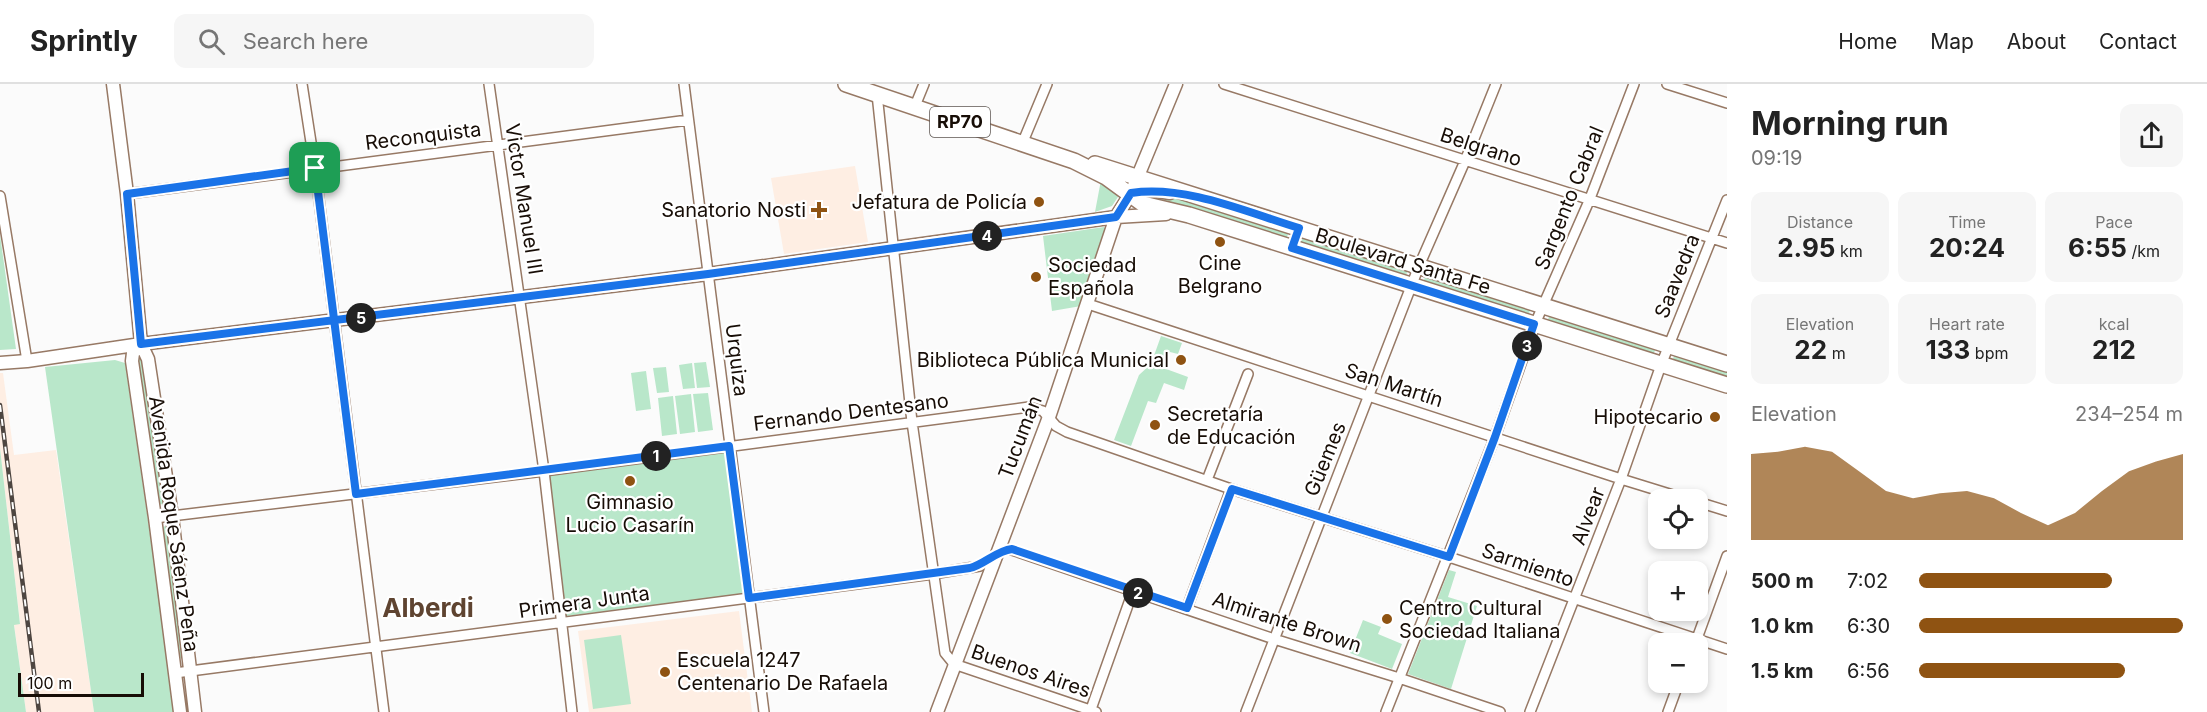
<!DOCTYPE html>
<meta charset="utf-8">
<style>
:root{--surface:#fff;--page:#f6f6f6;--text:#222;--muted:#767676;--line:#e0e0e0;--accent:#8f5312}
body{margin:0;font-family:Inter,sans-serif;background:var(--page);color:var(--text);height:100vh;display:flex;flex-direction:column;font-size:22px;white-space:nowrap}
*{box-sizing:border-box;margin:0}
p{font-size:20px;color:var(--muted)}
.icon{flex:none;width:33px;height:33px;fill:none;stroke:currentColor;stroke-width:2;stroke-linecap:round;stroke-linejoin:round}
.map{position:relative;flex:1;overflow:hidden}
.side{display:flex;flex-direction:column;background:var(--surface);width:480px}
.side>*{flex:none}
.buttons{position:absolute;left:1648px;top:405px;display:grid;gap:12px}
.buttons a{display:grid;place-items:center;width:60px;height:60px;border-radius:12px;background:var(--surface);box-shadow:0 3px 9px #0003;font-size:30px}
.scale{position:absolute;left:18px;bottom:15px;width:126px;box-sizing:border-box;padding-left:6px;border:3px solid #170d06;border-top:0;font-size:16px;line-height:21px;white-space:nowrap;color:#170d06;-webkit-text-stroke:4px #fff;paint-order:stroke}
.pin{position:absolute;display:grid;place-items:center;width:51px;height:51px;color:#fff;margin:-26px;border-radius:12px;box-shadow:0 3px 9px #0006}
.km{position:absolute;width:30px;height:30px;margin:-15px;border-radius:50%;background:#222;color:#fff;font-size:16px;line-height:30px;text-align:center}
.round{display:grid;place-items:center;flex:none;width:63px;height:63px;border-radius:12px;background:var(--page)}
.headline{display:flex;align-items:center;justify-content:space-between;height:102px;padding:0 24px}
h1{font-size:33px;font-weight:700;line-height:45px}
.metrics{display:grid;grid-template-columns:repeat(3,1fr);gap:9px;height:102px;padding:6px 24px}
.metrics div{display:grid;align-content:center;border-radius:12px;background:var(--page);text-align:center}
.metrics b{font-size:26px;font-weight:700}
.metrics small{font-size:16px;font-weight:400}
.metrics p{font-size:16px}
.chart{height:168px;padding:12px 24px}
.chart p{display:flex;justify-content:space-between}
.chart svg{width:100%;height:108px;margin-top:6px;fill:var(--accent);opacity:.7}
ul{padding:0 24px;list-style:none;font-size:20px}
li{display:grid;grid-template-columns:96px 72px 1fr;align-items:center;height:45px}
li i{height:15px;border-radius:8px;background:var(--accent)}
header{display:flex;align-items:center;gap:36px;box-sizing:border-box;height:84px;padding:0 30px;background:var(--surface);border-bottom:2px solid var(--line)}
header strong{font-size:28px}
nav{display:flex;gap:33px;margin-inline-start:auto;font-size:21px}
.search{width:420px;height:54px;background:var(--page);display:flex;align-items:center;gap:15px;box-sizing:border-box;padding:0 21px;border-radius:12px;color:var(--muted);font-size:22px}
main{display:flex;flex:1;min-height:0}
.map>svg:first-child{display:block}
.built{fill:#feeee3}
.green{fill:#b9e7ca}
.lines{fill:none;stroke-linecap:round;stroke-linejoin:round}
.minor-casing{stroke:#977965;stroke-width:12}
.tertiary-casing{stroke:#977965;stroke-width:15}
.primary-casing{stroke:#977965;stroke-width:18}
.minor{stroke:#fff;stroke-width:9}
.tertiary{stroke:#fff;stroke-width:12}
.primary{stroke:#fff;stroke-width:15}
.rail-casing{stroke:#4e4641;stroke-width:4.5}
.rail{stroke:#fff;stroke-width:2;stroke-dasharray:7;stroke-linecap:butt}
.route-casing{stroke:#fff;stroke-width:12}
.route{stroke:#1a73e8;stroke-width:8}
.poi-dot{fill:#8f5312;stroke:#fff;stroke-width:2}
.labels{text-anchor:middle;stroke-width:4.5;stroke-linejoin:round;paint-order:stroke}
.shield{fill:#fff;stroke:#5d5651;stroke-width:1.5}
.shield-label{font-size:18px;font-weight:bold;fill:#170d06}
.street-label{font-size:20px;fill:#170d06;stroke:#fff}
.poi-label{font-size:20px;fill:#170d06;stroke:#fff;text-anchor:end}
.district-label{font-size:26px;font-weight:bold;fill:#5f4431;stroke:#fff}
</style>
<header>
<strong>Sprintly</strong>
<div class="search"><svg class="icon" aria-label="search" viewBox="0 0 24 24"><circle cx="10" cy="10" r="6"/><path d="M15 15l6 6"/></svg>Search here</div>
<nav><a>Home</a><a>Map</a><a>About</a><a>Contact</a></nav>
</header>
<main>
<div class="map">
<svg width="1727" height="628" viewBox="0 0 1727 628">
<rect width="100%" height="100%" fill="#fbfbfb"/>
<path class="built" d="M855,82l13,76 -84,12 -13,-76z
M0,289h3l11,82 42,-5 38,262h-68l-12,-88 6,-1 -20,-175z
M739,527l13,101h-163l-11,-81z"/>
<path class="green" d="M1101,96l15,11 2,6 -6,9 -17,6z
M1152,110l30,6 7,-1 100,32 -3,9 -137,-42z
M1104,143l4,6 -21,72 -35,6 -9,-75z
M0,151l16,114 -16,1z
M1303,152l105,33 -3,10 -105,-34z
M1426,190l105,33 -3,10 -105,-34z
M1550,229l106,34 -3,9 -106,-33z
M1161,252l21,7 -4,11 -8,-2 -3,9 -6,-2 -3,7 30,11 -4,13 -20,-7 -8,20 -8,-2 -17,45 -17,-6 25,-65 12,-11z
M1675,269l52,16v10l-55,-17z
M144,275l20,145 -9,1 -19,-145z
M115,276l10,3 51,349h-82l-49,-345z
M706,278l4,25 -13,1 -3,-25z
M692,279l3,25 -12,1 -4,-24z
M666,283l3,25 -12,1 -4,-25z
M646,287l5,38 -15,2 -5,-38z
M708,309l5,37 -15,2 -5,-38z
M691,310l4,38 -15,2 -5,-38z
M673,312l4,38 -15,2 -4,-38z
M0,364l20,176 -6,1 12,87h-26z
M725,368l19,142 -178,22 -18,-141z
M168,442l17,132 -10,1 -15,-132z
M1449,486l7,2 -8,25 29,9 -26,83 -43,-15z
M1363,536l18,7 -3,7 24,10 -10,25 -42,-16z
M621,551l10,69 -38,5 -9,-69z"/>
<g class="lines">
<g class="minor-casing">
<path id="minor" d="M302,0l13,84 69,544
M489,0l55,387 28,241
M684,0l80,628
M1224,0l503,159
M1667,0l60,19
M877,10l35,328 33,231 9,11 142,48
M915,22l9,-22
M1022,60l25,-60
M127,110l561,-74
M0,112l27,165
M1088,220l533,175 68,21
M1207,396l41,-106
M1698,418l29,9
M155,434l389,-47 485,-64 14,4 13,15 11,6 164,57 218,68 278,92
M1187,524l44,-119
M1695,560l32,-88
M175,589l758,-99 47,-8 24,-16h8l262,89 125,39 101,34
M1090,628l43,-121
M1246,628l173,-446 46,-105 31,-77
M1386,628l109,-275 40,-113 54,-123 45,-117
M1530,628l91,-233 40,-114 66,-165
M1668,628l11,-30"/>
</g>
<g class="tertiary-casing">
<path id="tertiary" d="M113,0l14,110 14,150 7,15 24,157 23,196
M1131,109l20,-3 19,3
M141,260l-8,9 -1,8 23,157 25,194
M0,279l27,-2 114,-17 567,-70 408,-57 50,-3
M937,628l112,-295 67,-200 15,-24 45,-109"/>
</g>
<g class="primary-casing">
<path id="primary" d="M846,0l228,77 32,16 37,27 46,11 538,170
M1095,80l632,200"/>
</g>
<use href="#minor" class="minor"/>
<use href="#tertiary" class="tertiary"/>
<use href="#primary" class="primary"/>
<g class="rail-casing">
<path id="rail" d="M0,321l39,307"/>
</g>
<use href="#rail" class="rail"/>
</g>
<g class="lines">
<g class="route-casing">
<path id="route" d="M315,84l41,326 373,-48 20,152 221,-30c15,-4 26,-17 42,-19l175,59 45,-119 217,68 46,-120 39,-113 -242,-76 7,-20c-53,-16 -112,-43 -168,-35l-15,24 -408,57 -567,70 -14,-150 188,-26"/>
</g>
<use href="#route" class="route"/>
</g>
<g class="poi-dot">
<circle cx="1039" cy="118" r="6"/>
<path d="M816 117h6v6h6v6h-6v6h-6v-6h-6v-6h6z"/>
<circle cx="1220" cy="158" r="6"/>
<circle cx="1036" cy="193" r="6"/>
<circle cx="1181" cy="276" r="6"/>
<circle cx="1715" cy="333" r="6"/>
<circle cx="1155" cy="341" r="6"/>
<circle cx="630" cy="397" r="6"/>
<circle cx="1387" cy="535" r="6"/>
<circle cx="665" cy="588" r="6"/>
</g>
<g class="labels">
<rect class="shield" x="930" y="23" width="60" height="30" rx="4.5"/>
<g class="shield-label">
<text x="960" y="44">RP70</text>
</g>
<g class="street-label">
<text transform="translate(423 52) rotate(-7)" y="7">Reconquista</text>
<text transform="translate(1481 63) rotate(18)" y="7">Belgrano</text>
<text transform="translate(1569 114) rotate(-68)" y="7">Sargento Cabral</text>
<text transform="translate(524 115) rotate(81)" y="7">Victor Manuel III</text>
<text transform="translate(1403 177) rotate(17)" y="7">Boulevard Santa Fe</text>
<text transform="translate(1677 192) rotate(-68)" y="7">Saavedra</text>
<text transform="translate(737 276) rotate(83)" y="7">Urquiza</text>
<text transform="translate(1394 301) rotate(18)" y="7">San Martín</text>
<text transform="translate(851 328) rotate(-7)" y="7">Fernando Dentesano</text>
<text transform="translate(1020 353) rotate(-69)" y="7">Tucumán</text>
<text transform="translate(1325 375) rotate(-68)" y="7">Güemes</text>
<text transform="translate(1588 432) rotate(-69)" y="7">Alvear</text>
<text transform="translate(174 440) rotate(82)" y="7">Avenida Roque Sáenz Peña</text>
<text transform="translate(1528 481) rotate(19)" y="7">Sarmiento</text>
<text transform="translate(584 518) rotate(-8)" y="7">Primera Junta</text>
<text transform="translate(1287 538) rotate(18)" y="7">Almirante Brown</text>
<text transform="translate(1031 587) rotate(19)" y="7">Buenos Aires</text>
</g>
<g class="poi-label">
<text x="1027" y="125">Jefatura de Policía</text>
<text x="806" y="133">Sanatorio Nosti</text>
<text x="1220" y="186" text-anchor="middle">Cine<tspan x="1220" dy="23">Belgrano</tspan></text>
<text x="1048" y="188" text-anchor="start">Sociedad<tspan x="1048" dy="23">Española</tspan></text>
<text x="1169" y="283">Biblioteca Pública Municial</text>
<text x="1167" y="337" text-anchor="start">Secretaría<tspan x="1167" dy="23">de Educación</tspan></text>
<text x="1703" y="340">Hipotecario</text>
<text x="630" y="425" text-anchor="middle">Gimnasio<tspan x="630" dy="23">Lucio Casarín</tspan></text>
<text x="1399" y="531" text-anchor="start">Centro Cultural<tspan x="1399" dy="23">Sociedad Italiana</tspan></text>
<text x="677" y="583" text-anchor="start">Escuela 1247<tspan x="677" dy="23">Centenario De Rafaela</tspan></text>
</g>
<g class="district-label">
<text x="428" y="533">Alberdi</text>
</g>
</g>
</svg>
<div class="buttons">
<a><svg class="icon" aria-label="locate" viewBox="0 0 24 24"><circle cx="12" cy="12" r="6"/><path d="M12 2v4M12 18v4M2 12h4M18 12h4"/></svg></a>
<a>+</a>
<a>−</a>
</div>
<div class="scale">100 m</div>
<div class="pin" style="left:315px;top:84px;background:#1e9e55"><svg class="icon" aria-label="arrive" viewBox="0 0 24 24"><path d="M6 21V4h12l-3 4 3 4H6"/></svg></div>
<b class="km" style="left:656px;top:372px">1</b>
<b class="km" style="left:1138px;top:509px">2</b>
<b class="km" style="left:1527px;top:262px">3</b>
<b class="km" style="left:987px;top:152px">4</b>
<b class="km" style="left:361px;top:234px">5</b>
</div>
<section class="side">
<div class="headline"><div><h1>Morning run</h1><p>09:19</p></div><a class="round"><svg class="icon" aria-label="share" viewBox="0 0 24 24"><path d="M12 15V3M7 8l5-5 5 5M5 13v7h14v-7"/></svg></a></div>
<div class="metrics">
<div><p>Distance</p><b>2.95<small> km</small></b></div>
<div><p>Time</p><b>20:24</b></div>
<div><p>Pace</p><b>6:55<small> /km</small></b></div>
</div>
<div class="metrics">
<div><p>Elevation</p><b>22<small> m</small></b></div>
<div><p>Heart rate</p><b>133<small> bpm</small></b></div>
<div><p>kcal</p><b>212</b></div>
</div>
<div class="chart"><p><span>Elevation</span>234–254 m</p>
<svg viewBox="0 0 160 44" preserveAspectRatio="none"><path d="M0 44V9L10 8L20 6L30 8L40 16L50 24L60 27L70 25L80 24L90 27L100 33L110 38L120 33L130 24L140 16L150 12L160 9V44z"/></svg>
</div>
<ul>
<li><b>500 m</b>7:02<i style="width:73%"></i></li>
<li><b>1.0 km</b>6:30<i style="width:100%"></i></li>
<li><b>1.5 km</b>6:56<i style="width:78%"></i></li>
</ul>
</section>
</main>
